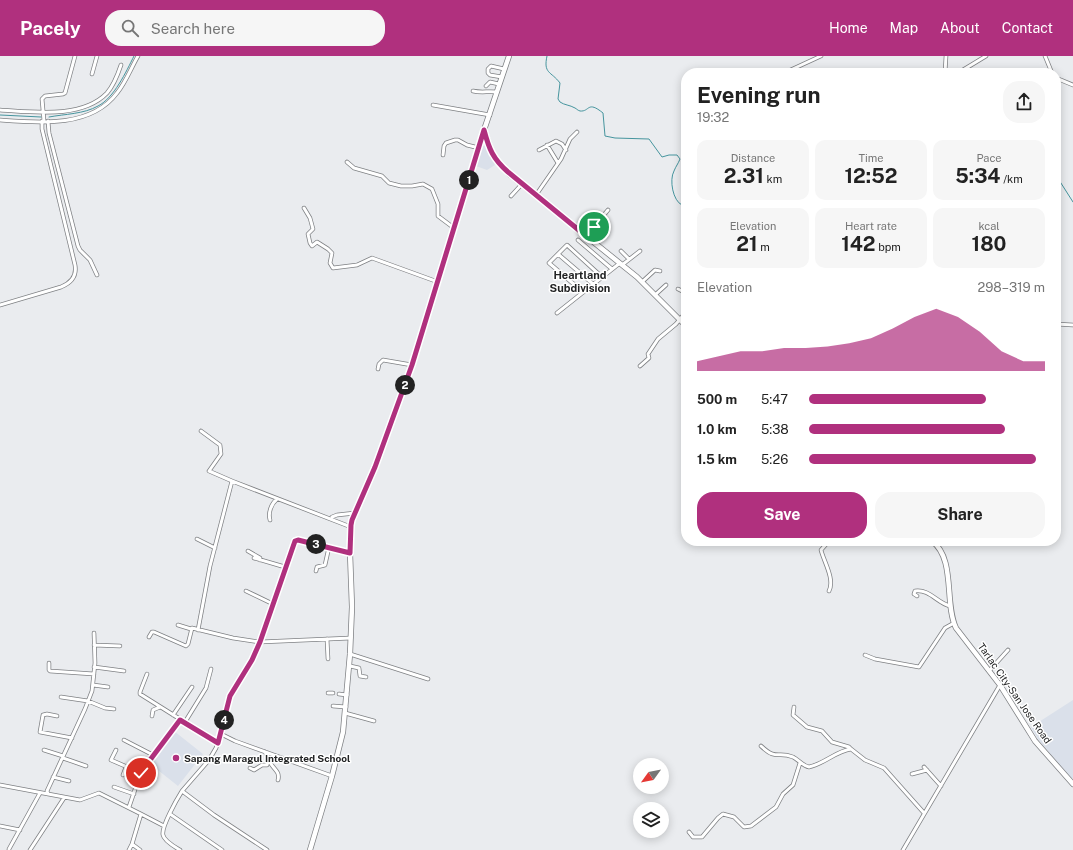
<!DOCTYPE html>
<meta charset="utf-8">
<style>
:root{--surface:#fff;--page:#f6f6f6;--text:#222;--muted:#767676;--accent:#b0307e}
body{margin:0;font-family:"Public Sans",sans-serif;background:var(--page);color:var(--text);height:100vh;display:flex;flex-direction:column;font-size:15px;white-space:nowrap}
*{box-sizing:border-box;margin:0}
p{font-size:13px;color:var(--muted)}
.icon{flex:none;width:22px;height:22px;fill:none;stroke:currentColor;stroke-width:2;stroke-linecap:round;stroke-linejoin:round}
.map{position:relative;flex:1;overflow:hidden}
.panel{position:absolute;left:681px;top:12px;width:380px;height:478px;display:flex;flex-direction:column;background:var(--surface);border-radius:16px;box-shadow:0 2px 10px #0003}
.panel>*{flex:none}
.needle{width:26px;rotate:237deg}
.tools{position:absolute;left:633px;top:702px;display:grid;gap:8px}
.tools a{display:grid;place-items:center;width:36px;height:36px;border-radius:50%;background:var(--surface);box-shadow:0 2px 10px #0003;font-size:20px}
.pin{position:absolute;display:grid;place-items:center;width:34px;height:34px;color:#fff;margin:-17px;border:2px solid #fff;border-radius:50%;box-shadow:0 1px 4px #0007}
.km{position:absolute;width:20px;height:20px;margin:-10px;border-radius:50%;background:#222;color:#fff;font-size:11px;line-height:20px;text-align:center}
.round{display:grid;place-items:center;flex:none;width:42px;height:42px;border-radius:16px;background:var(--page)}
.headline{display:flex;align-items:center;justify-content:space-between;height:68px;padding:0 16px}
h1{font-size:22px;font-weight:700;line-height:30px}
.stats{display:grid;grid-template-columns:repeat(3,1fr);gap:6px;height:68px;padding:4px 16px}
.stats div{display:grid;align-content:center;border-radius:10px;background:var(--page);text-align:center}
.stats b{font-size:20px;font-weight:700}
.stats small{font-size:11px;font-weight:400}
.stats p{font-size:11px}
.chart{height:112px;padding:8px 16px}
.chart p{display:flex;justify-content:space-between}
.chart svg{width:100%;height:72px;margin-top:4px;fill:var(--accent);opacity:.7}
.button{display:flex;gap:8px;margin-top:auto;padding:8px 16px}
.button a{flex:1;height:46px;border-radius:16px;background:var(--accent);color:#fff;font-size:16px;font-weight:700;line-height:46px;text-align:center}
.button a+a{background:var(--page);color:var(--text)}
ul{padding:0 16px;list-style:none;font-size:13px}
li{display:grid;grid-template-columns:64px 48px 1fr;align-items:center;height:30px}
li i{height:10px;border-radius:5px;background:var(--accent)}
header{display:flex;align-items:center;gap:24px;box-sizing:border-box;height:56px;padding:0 20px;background:var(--accent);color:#fff}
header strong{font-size:19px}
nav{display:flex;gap:22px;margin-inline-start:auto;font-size:14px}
.search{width:280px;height:36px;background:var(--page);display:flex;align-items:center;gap:10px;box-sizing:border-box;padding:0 14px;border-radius:16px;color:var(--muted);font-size:15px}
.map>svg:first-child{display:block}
.built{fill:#dae0ea}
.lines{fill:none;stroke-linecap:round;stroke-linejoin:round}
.stream{stroke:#46959e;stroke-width:1}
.street-casing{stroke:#7f8184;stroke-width:4.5}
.secondary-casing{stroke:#7f8184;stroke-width:6}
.street{stroke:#fff;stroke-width:3}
.secondary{stroke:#fff;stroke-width:4.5}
.route-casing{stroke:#fff;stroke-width:8}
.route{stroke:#b0307e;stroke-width:5}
.poi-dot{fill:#b0307e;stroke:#fff;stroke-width:1.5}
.labels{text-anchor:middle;stroke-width:3;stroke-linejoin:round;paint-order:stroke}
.street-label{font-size:10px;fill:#222324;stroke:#fff}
.poi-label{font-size:10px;font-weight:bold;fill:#222324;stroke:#fff;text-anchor:start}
.neighbourhood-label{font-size:11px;font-weight:bold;fill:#222324;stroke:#fff}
</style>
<header>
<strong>Pacely</strong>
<div class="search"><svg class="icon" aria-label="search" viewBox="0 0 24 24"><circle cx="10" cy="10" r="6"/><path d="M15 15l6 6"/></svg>Search here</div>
<nav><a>Home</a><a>Map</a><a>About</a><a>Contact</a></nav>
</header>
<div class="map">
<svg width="1073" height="794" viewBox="0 0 1073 794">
<rect width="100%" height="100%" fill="#eaecef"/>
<path class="built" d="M485,89l10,20 -8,5 -11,-4 5,-19z
M1073,644v78l-2,1 -33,-40 -7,-12z
M174,675l29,23 -25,32 -29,-23z"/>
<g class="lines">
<path class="stream" d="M547,0c-4,18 4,15 13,27l-2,16 2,3c4,3 10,3 15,6 2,1 2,2 5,3 10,1 7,-11 23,2l2,23 10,2 34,1 13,18 7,-2h8l3,4c-2,5 -4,7 -6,12 -5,9 -1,30 8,34l4,-5
M0,59l41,2
M49,61c16,-3 35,-3 49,-11 16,-8 28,-34 36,-50
M1056,122l3,2 14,22"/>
<g class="street-casing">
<path id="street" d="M1045,0l7,17
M784,17l37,-17
M945,17l1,-17
M958,17l28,-17
M92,18l5,-18
M502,21l-12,-2 -2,-2v-4l3,-3 13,3
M1056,22l17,7
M486,30l4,-4 9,2
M473,35c8,2 15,0 24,1
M433,49l57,10
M0,54c33,2 82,9 107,-17 7,-8 11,-19 14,-28
M0,64c39,3 91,8 117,-27 9,-11 14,-25 21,-37
M44,65l-2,-22 3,-3 18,-2 2,-1 10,-37
M48,65l1,12 29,113 2,4 10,10 7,15
M547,89l11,18
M539,94l17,-9 6,3 4,6
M443,99l1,-9 2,-3 9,-3h3l9,5 12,3
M347,106l7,6 28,8 7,7 12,3h11l11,-2 9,5 6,15v12l16,12
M536,139l25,-36 9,-20 7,-7
M511,140l11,-12
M304,152l6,10 3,11 -5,5 2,9 2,3 5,-4 11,7 4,4 -2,10 3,5 24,-3 15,-7 66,24
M594,171l11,9
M586,180l22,-26
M578,184l34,29
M621,195l8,8
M558,198l35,30
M622,209l18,-14
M642,226l13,-12 5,1
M678,233l8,4
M583,236l-34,-29 18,-18 35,32
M655,239l11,-10
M0,249l61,-18c10,-4 16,-11 14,-22l-33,-136v-8
M557,257l63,-50
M1056,268l17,1
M640,310l9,-8 -1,-4 10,-15 18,-15 10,-12
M378,313l1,-5 4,-4 29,5
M232,425l119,46
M332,461l5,-2 18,-2
M270,464c-2,-7 1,-16 7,-21
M197,483l18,9
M248,495l12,7v2
M254,502l31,9
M316,515l1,-4 8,-2 4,-18
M246,535l27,13
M829,535c6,-12 -5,-29 -8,-41l8,-9
M917,540l-3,-2 1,-3c15,-2 22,12 35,15
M178,569l13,4
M198,574l12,-64 22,-85 -23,-10 12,-17 -1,-9 -19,-14
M149,581l3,-5h2l32,14 2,-2 4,-16 41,10 27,4 91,-4
M327,583l1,20
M94,589l26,1
M350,598l78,25
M865,599l10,4 44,8 26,-39 9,-5
M49,607v7l1,1 44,3
M350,610l9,2 1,8 6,1
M94,611l30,4
M989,615l19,-21
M147,618l-7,18v2l78,49
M93,629l15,2
M328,637h5
M339,638l8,1
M61,641l27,4 17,7 9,1
M333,650l13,1
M794,651l-1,8 14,12 15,4 10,11 17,5 2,2
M345,657l29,8
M173,659l19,-28
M57,660l-10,-2 -4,1 -3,17 32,6
M152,660l1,-6 7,-3
M185,666l21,-34 5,-19
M221,678l14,7 97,35
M124,684l29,15
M761,690c16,15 16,5 32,11 6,3 10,9 16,10 15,-3 27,-16 42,-18l14,11 19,8 40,45
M44,694l19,6
M116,694l-5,10 30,13
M265,696c3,4 4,9 6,12 4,6 9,8 7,16
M63,702l23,8
M924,711l17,19
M250,712l4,2 8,-5h5l2,-6
M912,718l15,-4
M123,719l3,-8
M53,721l16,4
M0,729l80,15 19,-7 42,21 -9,30 -3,6
M114,731l20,7
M182,735l27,-31 7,-12 5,-14 9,-38 22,-36 8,-18 35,-101 3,-2 52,14
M48,738l-1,-3 38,-82 7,-18 3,-28 -1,-30
M129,751l11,-32 5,-9 35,-47
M141,758l23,12
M170,758l52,36
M0,770l20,4
M689,776l4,5h9l16,-19 5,-4 11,3 10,10 7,-1 25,-19 7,-13 10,-9 7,-22
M132,788l8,6
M9,793l31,-56
M30,794l34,-52
M180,794c-5,-3 -16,-9 -17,-15 -2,-8 14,-36 19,-44l32,24 53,35
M903,794l97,-165"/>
</g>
<g class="secondary-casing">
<path id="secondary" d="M509,0l-25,74 9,26 5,7 11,11 128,103 49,49
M932,485c24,18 12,62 24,87l44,57 35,56 38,43
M310,794l22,-74 11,-44 7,-78 2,-47 -2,-54 1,-30 24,-56 37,-102 72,-235"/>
</g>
<use href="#street" class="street"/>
<use href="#secondary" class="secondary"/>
</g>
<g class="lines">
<g class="route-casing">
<path id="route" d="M141,717l9,-13 30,-40 38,23 12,-47 22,-36 8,-18 35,-101 3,-1 52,13 1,-28 1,-5 23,-53 37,-102 72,-235c5,19 9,29 24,42l78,64 8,-9"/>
</g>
<use href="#route" class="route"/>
</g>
<circle class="poi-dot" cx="176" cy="702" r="4"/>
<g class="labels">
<g class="street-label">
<text transform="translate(1015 637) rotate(55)" y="4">Tarlac City-San Jose Road</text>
</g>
<g class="poi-label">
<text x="184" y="706">Sapang Maragul Integrated School</text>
</g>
<g class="neighbourhood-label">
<text x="580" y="223">Heartland<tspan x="580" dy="13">Subdivision</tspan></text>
</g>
</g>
</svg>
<div class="tools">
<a><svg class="needle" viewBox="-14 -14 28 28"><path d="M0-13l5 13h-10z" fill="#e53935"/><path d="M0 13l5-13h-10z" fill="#767676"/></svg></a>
<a><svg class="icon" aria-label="layers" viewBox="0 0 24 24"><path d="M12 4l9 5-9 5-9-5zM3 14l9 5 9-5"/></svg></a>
</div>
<div class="pin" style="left:594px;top:171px;background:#1e9e55"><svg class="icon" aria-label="arrive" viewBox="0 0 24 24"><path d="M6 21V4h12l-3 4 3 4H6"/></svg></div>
<div class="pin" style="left:141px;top:717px;background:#d93025"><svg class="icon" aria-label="check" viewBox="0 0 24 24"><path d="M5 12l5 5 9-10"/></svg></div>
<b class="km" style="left:469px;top:124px">1</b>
<b class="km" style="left:405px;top:329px">2</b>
<b class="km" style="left:316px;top:488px">3</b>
<b class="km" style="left:224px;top:664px">4</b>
<section class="panel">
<div class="headline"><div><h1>Evening run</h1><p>19:32</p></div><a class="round"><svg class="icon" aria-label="share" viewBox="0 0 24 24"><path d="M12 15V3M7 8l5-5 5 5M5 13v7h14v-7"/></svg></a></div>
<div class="stats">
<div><p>Distance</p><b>2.31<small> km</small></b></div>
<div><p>Time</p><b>12:52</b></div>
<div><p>Pace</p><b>5:34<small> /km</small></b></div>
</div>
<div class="stats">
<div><p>Elevation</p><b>21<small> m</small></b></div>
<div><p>Heart rate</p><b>142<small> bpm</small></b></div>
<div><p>kcal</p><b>180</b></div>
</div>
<div class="chart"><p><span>Elevation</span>298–319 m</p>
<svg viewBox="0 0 160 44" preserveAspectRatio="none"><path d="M0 44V38L10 35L20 32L30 32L40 30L50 30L60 29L70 27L80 24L90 18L100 11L110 6L120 11L130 20L140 32L150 38L160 38V44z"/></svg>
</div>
<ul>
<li><b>500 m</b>5:47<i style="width:75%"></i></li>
<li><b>1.0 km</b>5:38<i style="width:83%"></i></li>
<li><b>1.5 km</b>5:26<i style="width:96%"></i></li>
</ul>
<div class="button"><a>Save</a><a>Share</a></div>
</section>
</div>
